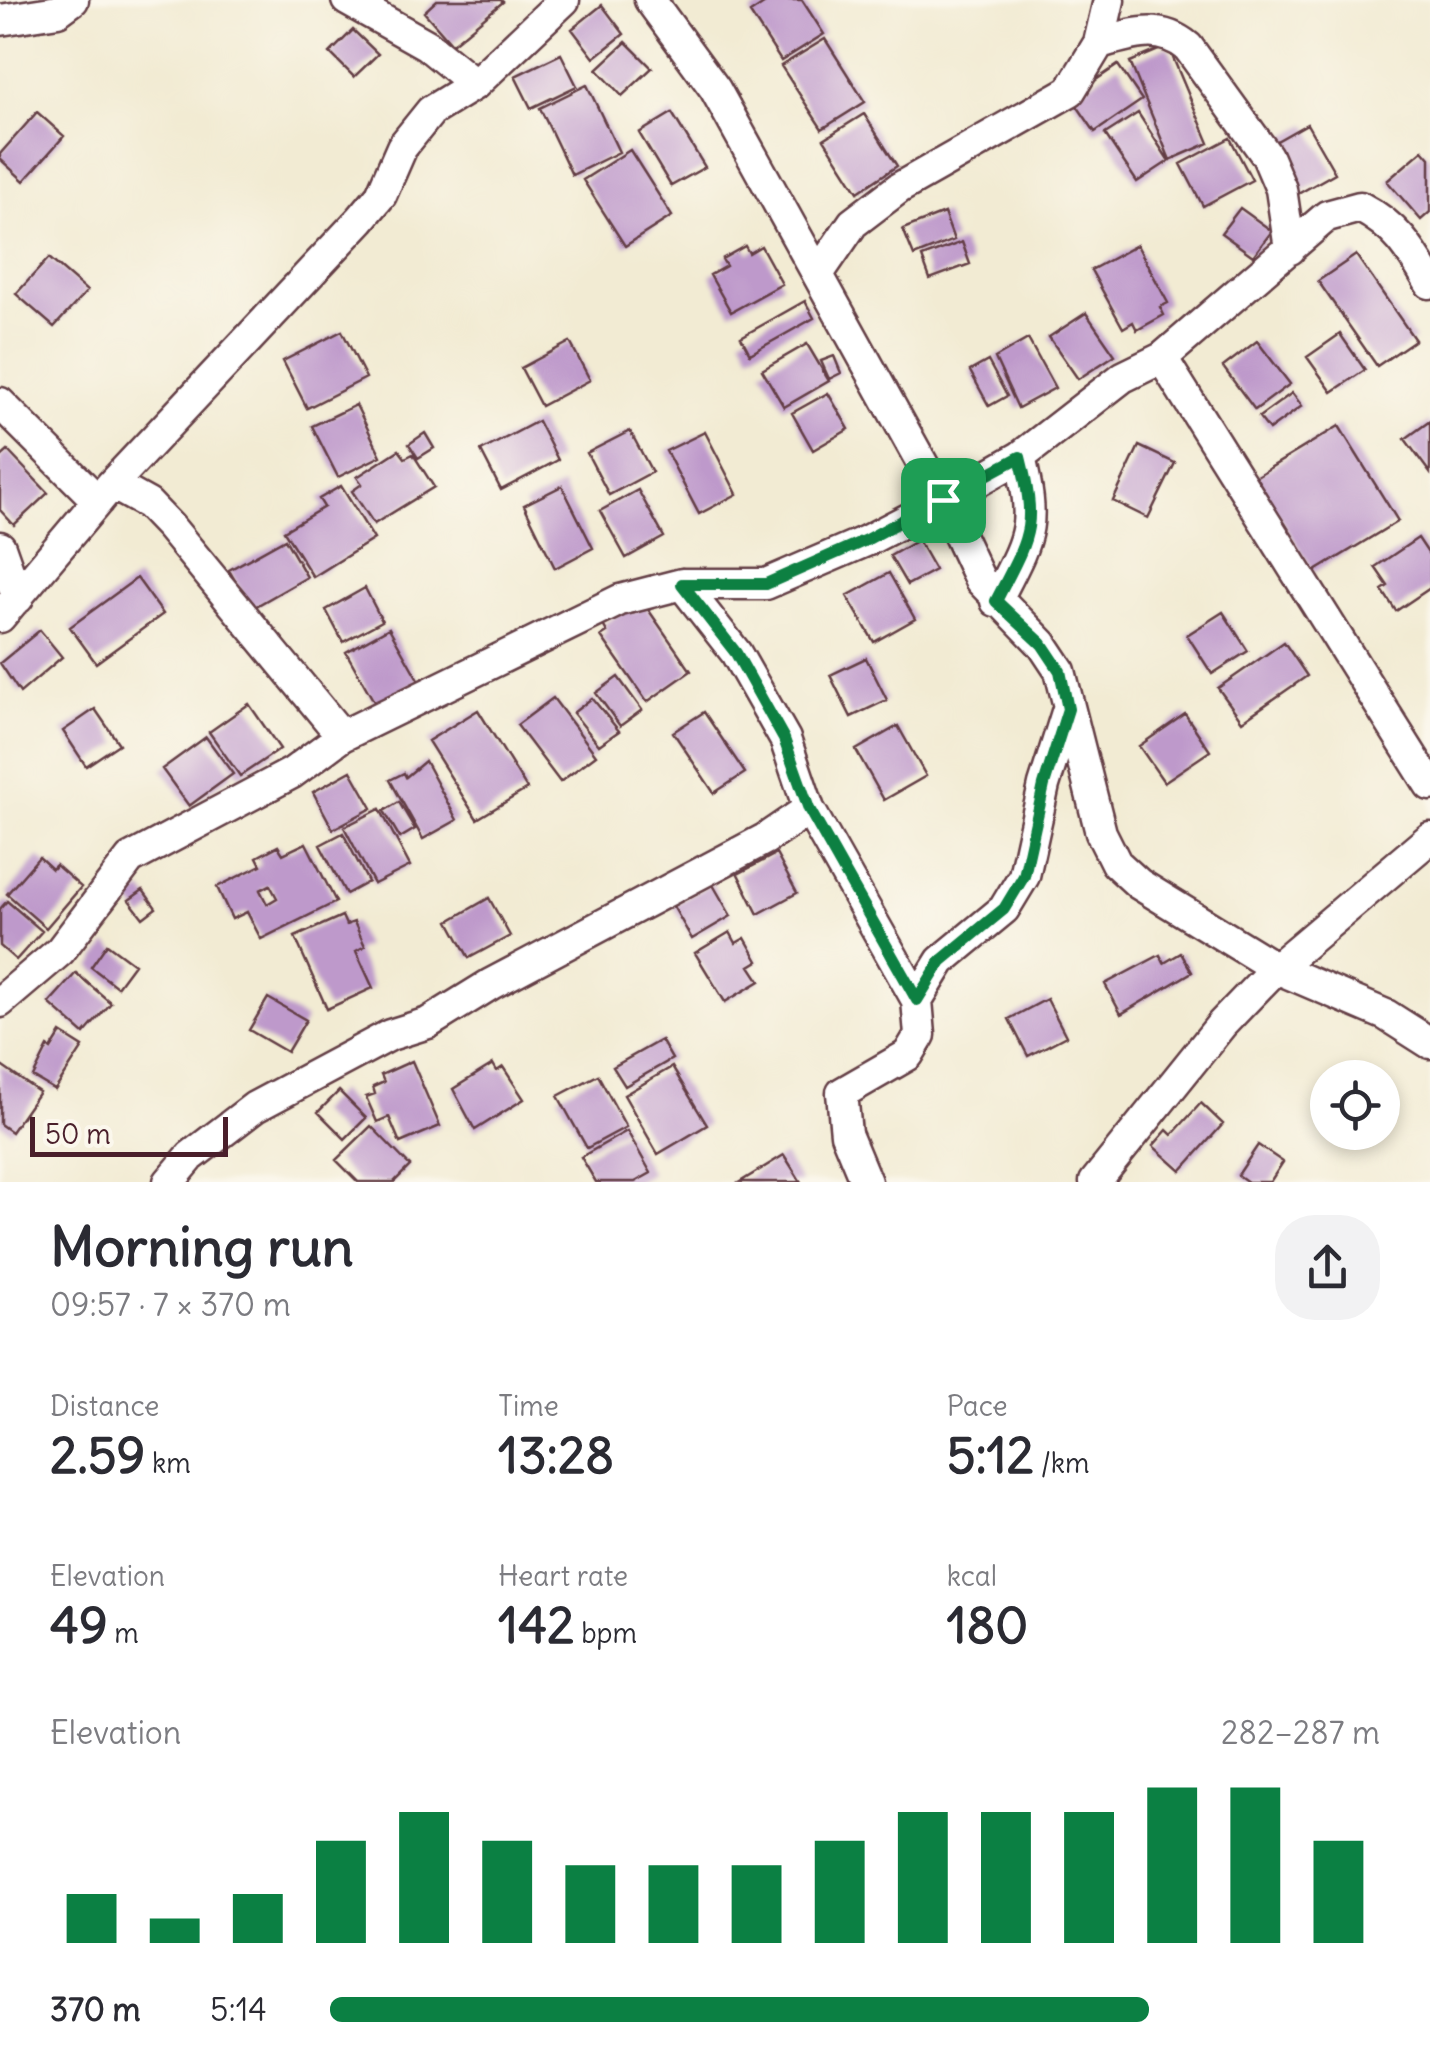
<!DOCTYPE html>
<meta charset="utf-8">
<style>
:root{--surface:#fff;--page:#f2f2f3;--text:#2b2b33;--muted:#7c7c81;--accent:#0b8043}
body{margin:0;font-family:Delius,sans-serif;background:var(--page);color:var(--text);height:100vh;display:flex;flex-direction:column;font-size:38px;white-space:nowrap}
*{box-sizing:border-box;margin:0}
p{font-size:32px;color:var(--muted)}
.icon{flex:none;width:55px;height:55px;fill:none;stroke:currentColor;stroke-width:2;stroke-linecap:round;stroke-linejoin:round}
.map{position:relative;height:1182px;overflow:hidden}
.drawer{display:flex;flex-direction:column;background:var(--surface);flex:1}
.drawer>*{flex:none}
.tools{position:absolute;left:1310px;top:1060px;display:grid;gap:20px}
.tools a{display:grid;place-items:center;width:90px;height:90px;border-radius:50%;background:var(--surface);box-shadow:0 5px 15px #0003;font-size:50px}
.scale{position:absolute;left:30px;bottom:25px;width:198px;box-sizing:border-box;padding-left:10px;border:5px solid #4a1f2b;border-top:0;font-size:28px;line-height:35px;white-space:nowrap;color:#4a1f2b;-webkit-text-stroke:8px #fbf7ec;paint-order:stroke}
.pin{position:absolute;display:grid;place-items:center;width:85px;height:85px;color:#fff;margin:-42px;border-radius:20px;box-shadow:0 5px 15px #0006}
.round{display:grid;place-items:center;flex:none;width:105px;height:105px;border-radius:40px;background:var(--page)}
.summary{display:flex;align-items:center;justify-content:space-between;height:170px;padding:0 50px}
h1{font-size:55px;font-weight:800;line-height:75px}
.metrics{display:grid;grid-template-columns:repeat(3,1fr);gap:15px;height:170px;padding:10px 50px}
.metrics div{display:grid;align-content:center}
.metrics b{font-size:50px;font-weight:800}
.metrics small{font-size:28px;font-weight:400}
.metrics p{font-size:28px}
.chart{height:280px;padding:20px 50px}
.chart p{display:flex;justify-content:space-between}
.chart svg{width:100%;height:180px;margin-top:10px;stroke:var(--accent);stroke-width:6}
ul{padding:0 50px;list-style:none;font-size:32px}
li{display:grid;grid-template-columns:160px 120px 1fr;align-items:center;height:75px}
li i{height:25px;border-radius:12px;background:var(--accent)}
.map>svg:first-child{display:block}
.building{fill:#be99cb;fill-rule:evenodd}
.lines{fill:none;stroke-linecap:round;stroke-linejoin:round}
.minor-casing{stroke:#633e44;stroke-width:35}
.minor{stroke:#fff;stroke-width:30}
.route-casing{stroke:#fff;stroke-width:20}
.route{stroke:#0b8043;stroke-width:12}
</style>
<div class="map">
<svg width="1430" height="1182" viewBox="0 0 1430 1182">
<rect width="100%" height="100%" fill="#fbf7ec"/>
<filter id="ink" filterUnits="userSpaceOnUse"><feTurbulence type="fractalNoise" baseFrequency=".01" numOctaves="2"/><feDisplacementMap in="SourceGraphic" scale="20" xChannelSelector="R" yChannelSelector="G"/><feConvolveMatrix kernelMatrix="1 2 1 2 8 2 1 2 1" color-interpolation-filters="sRGB"/></filter>
<filter id="wash" filterUnits="userSpaceOnUse"><feTurbulence type="fractalNoise" baseFrequency=".0048" numOctaves="4" result="noise"/><feDisplacementMap in="SourceGraphic" scale="40" xChannelSelector="R" yChannelSelector="G"/><feGaussianBlur stdDeviation="2.25" result="paint"/><feColorMatrix in="noise" values="0 0 0 0 0 0 0 0 0 0 0 0 0 0 0 0 0 1.4 0 .05"/><feComposite in="paint" operator="in"/></filter>
<g filter="url(#wash)">
<rect width="100%" height="100%" fill="#f2ebd3"/>
<g id="blocks">
<path class="building" d="M437,0h64l2,2 -51,42 -28,-32z
M770,0h32l22,34 -43,27 -31,-48z
M602,5l22,29 -30,24 -22,-29z
M353,30l25,24 -24,23 -24,-24z
M825,39l40,63 -43,27 -41,-63z
M626,42l26,26 -30,28 -25,-27z
M1168,46l41,97 -39,17 -40,-98z
M561,54l16,32 -46,22 -16,-32z
M1118,65l24,35 -47,32 -24,-35z
M587,85l32,67 -47,23 -32,-67z
M37,112l27,24 -40,45 -24,-22v-5z
M672,113l33,54 -34,19 -32,-53z
M1138,113l31,48 -32,21 -32,-48z
M864,114l33,52 -39,26 -34,-53z
M1307,124l28,49 -39,22 -28,-49z
M1230,138l22,42 -49,26 -22,-42z
M630,150l42,66 -47,30 -42,-66z
M1423,150l7,8v54l-9,8 -34,-39z
M1240,208l32,23 -19,25 -32,-23z
M944,213l10,27 -40,16 -11,-27z
M962,242l8,22 -40,15 -8,-22z
M1137,245l31,58 -8,4 4,8 -27,15 -4,-8 -10,6 -32,-58z
M745,246l4,7 12,-7 21,38 -51,28 -21,-37 16,-9 -4,-7z
M1356,255l59,85 -38,26 -59,-85z
M49,258l38,33 -33,36 -38,-33z
M805,301l9,17 -64,36 -9,-17z
M1086,313l29,42 -37,24 -29,-42z
M342,331l24,47 -59,30 -24,-47z
M1340,334l25,36 -33,22 -25,-35z
M1028,339l27,49 -37,20 -23,-50z
M1257,341l33,43 -35,26 -32,-43z
M570,342l20,38 -49,26 -20,-38z
M807,344l22,37 -45,26 -22,-37z
M834,356l7,17 -12,6 -8,-18z
M988,361l19,35 -18,10 -19,-35z
M828,393l21,36 -36,21 -21,-37z
M1292,393l10,13 -33,24 -10,-13z
M356,405l25,51 -43,21 -26,-51z
M538,421l20,39 -57,30 -20,-39z
M1430,421v52l-25,-34z
M1339,426l59,95 -84,51 -59,-95z
M630,431l22,41 -43,23 -22,-42z
M705,432l32,62 -38,20 -33,-63z
M425,433l9,15 -16,10 -9,-14z
M1139,446l36,17 -27,55 -35,-17z
M399,450l6,8 8,-4 21,33 -60,37 -22,-33 10,-7 -5,-7z
M8,451l40,42 -34,32 -14,-15v-52z
M341,486l33,53 -61,38 -29,-46 40,-24 -5,-8z
M562,486l31,62 -38,20 -31,-63z
M638,490l26,47 -38,21 -26,-47z
M1418,538l12,18v32l-34,23 -14,-21 6,-4 -13,-19z
M285,539l22,38 -56,32 -22,-39z
M918,540l17,30 -28,15 -17,-29z
M889,573l26,46 -41,23 -27,-46z
M137,578l26,36 -67,49 -26,-36z
M365,588l17,33 -39,21 -17,-32z
M645,605l46,66 -44,31 -46,-66 6,-4 -4,-7 26,-18 5,6z
M1223,612l25,39 -36,23 -25,-39z
M389,628l30,53 -43,24 -30,-53z
M40,630l22,27 -42,36 -20,-30z
M1284,642l23,34 -65,45 -24,-33z
M866,658l21,42 -36,17 -21,-42z
M618,677l24,33 -22,16 -24,-33z
M553,698l43,57 -36,27 -43,-57z
M592,698l27,33 -20,14 -26,-32z
M249,704l31,45 -40,27 -31,-44z
M95,709l24,35 -33,22 -23,-35z
M478,710l49,79 -50,30 -49,-78z
M704,712l41,61 -31,20 -41,-61z
M1185,714l25,37 -46,31 -25,-36z
M898,726l28,50 -42,24 -28,-50z
M206,737l27,37 -44,32 -27,-37z
M425,761l32,59 -34,19 -33,-59 14,-7 2,4z
M351,771l21,37 -39,21 -20,-37z
M399,802l16,27 -15,9 -16,-27z
M380,809l30,57 -36,18 -30,-57z
M343,833l25,49 -22,12 -26,-49z
M306,843l30,59 -75,37 -14,-27 -15,7 -15,-32 44,-22 -4,-8 21,-11 5,8zM270,885l7,13 -10,6 -7,-14z
M776,854l21,39 -39,21 -20,-40z
M39,857l13,12 4,-4 25,22 -35,41 -39,-34z
M712,883l19,33 -39,23 -19,-33z
M143,890l13,18 -13,10 -14,-18z
M489,898l21,38 -41,22 -20,-37z
M7,901l35,30 -26,29 -16,-14v-37z
M342,916l4,9 8,-3 11,24 -9,5 17,37 -46,21 -32,-72z
M730,932l6,11 9,-5 13,23 -8,5 10,15 -35,21 -30,-49z
M107,944l27,20 -17,23 -26,-20z
M1181,953l11,19 -71,42 -16,-30 55,-29 4,8z
M76,973l35,30 -27,31 -35,-31z
M268,998l38,22 -19,32 -38,-22z
M1047,999l19,37 -38,20 -19,-37z
M61,1033l22,14 -28,43 -22,-13 15,-30 3,2z
M661,1040l11,19 -47,27 -12,-19z
M412,1061l28,65 -40,17 -11,-26 -12,5 -11,-25 9,-3 -2,-7 11,-5 -3,-7z
M493,1064l4,7 6,-4 21,32 -49,31 -22,-41z
M0,1065l39,27 -28,40 -11,-8z
M672,1067l35,58 -49,29 -34,-59z
M598,1075l28,52 -39,21 -29,-52z
M339,1091l27,27 -21,21 -27,-27z
M1201,1103l22,21 -42,47 -28,-25 14,-16 5,5z
M371,1126l39,40 -16,16h-36l-22,-22z
M627,1131l24,42 -16,9h-39l-15,-25z
M1258,1145l25,17 -13,20h-22l-10,-7z
M784,1155l17,27h-61z"/>
</g>
</g>
<g filter="url(#ink)">
<use href="#blocks" fill-opacity="0" stroke="#633e44" stroke-width="2.5"/>
<g class="lines">
<g class="minor-casing">
<path id="minor" d="M347,0l80,45 48,39
M650,0l65,89 228,412 37,79 62,64 18,27 41,162 15,30 23,21 137,84 110,47 44,28
M0,20l58,-9 15,-11
M1099,43c34,-9 60,-20 89,4l79,109 14,33 9,60
M818,274l35,-51 46,-35 171,-97 29,-48 10,-43
M1162,358l268,427
M0,403l98,98
M112,484l36,20 22,23 172,209
M0,547l18,51
M682,584l54,69 49,86 24,70 108,191 3,35 -12,20 -66,38 4,41 20,48
M996,601c33,-65 41,-72 24,-144
M0,617l112,-133 249,-265 20,-24 21,-48 29,-36 44,-27 89,-84
M917,1000l24,-39 63,-52 20,-33 20,-91 24,-76
M0,1002l60,-51 70,-92 162,-86 50,-37 278,-136 62,-16h84l100,-43 77,-40 77,-44 103,-80 39,-19 165,-142 33,-9c36,19 50,41 70,76
M169,1182l22,-26 64,-49 135,-72 38,-12 63,-39 274,-145 44,-30
M1095,1182l127,-158 54,-56 154,-130"/>
</g>
<use href="#minor" class="minor"/>
</g>
</g>
<g class="lines" filter="url(#ink)">
<g class="route-casing">
<path id="route" d="M1020,457c18,72 9,79 -24,144l46,43 18,27 8,38 -24,76 -20,91 -20,33 -63,52 -24,39 -108,-191 -25,-70 -48,-86 -54,-69h84l100,-44z"/>
</g>
<use href="#route" class="route"/>
</g>
</svg>
<div class="tools">
<a><svg class="icon" aria-label="locate" viewBox="0 0 24 24"><circle cx="12" cy="12" r="6"/><path d="M12 2v4M12 18v4M2 12h4M18 12h4"/></svg></a>
</div>
<div class="scale">50 m</div>
<div class="pin" style="left:943px;top:500px;background:#1e9e55"><svg class="icon" aria-label="arrive" viewBox="0 0 24 24"><path d="M6 21V4h12l-3 4 3 4H6"/></svg></div>
</div>
<section class="drawer">
<div class="summary"><div><h1>Morning run</h1><p>09:57 · 7 × 370 m</p></div><a class="round"><svg class="icon" aria-label="share" viewBox="0 0 24 24"><path d="M12 15V3M7 8l5-5 5 5M5 13v7h14v-7"/></svg></a></div>
<div class="metrics">
<div><p>Distance</p><b>2.59<small> km</small></b></div>
<div><p>Time</p><b>13:28</b></div>
<div><p>Pace</p><b>5:12<small> /km</small></b></div>
</div>
<div class="metrics">
<div><p>Elevation</p><b>49<small> m</small></b></div>
<div><p>Heart rate</p><b>142<small> bpm</small></b></div>
<div><p>kcal</p><b>180</b></div>
</div>
<div class="chart"><p><span>Elevation</span>282–287 m</p>
<svg viewBox="0 0 160 44" preserveAspectRatio="none"><path d="M5 44V32M15 44V38M25 44V32M35 44V19M45 44V12M55 44V19M65 44V25M75 44V25M85 44V25M95 44V19M105 44V12M115 44V12M125 44V12M135 44V6M145 44V6M155 44V19"/></svg>
</div>
<ul>
<li><b>370 m</b>5:14<i style="width:78%"></i></li>
</ul>
</section>
